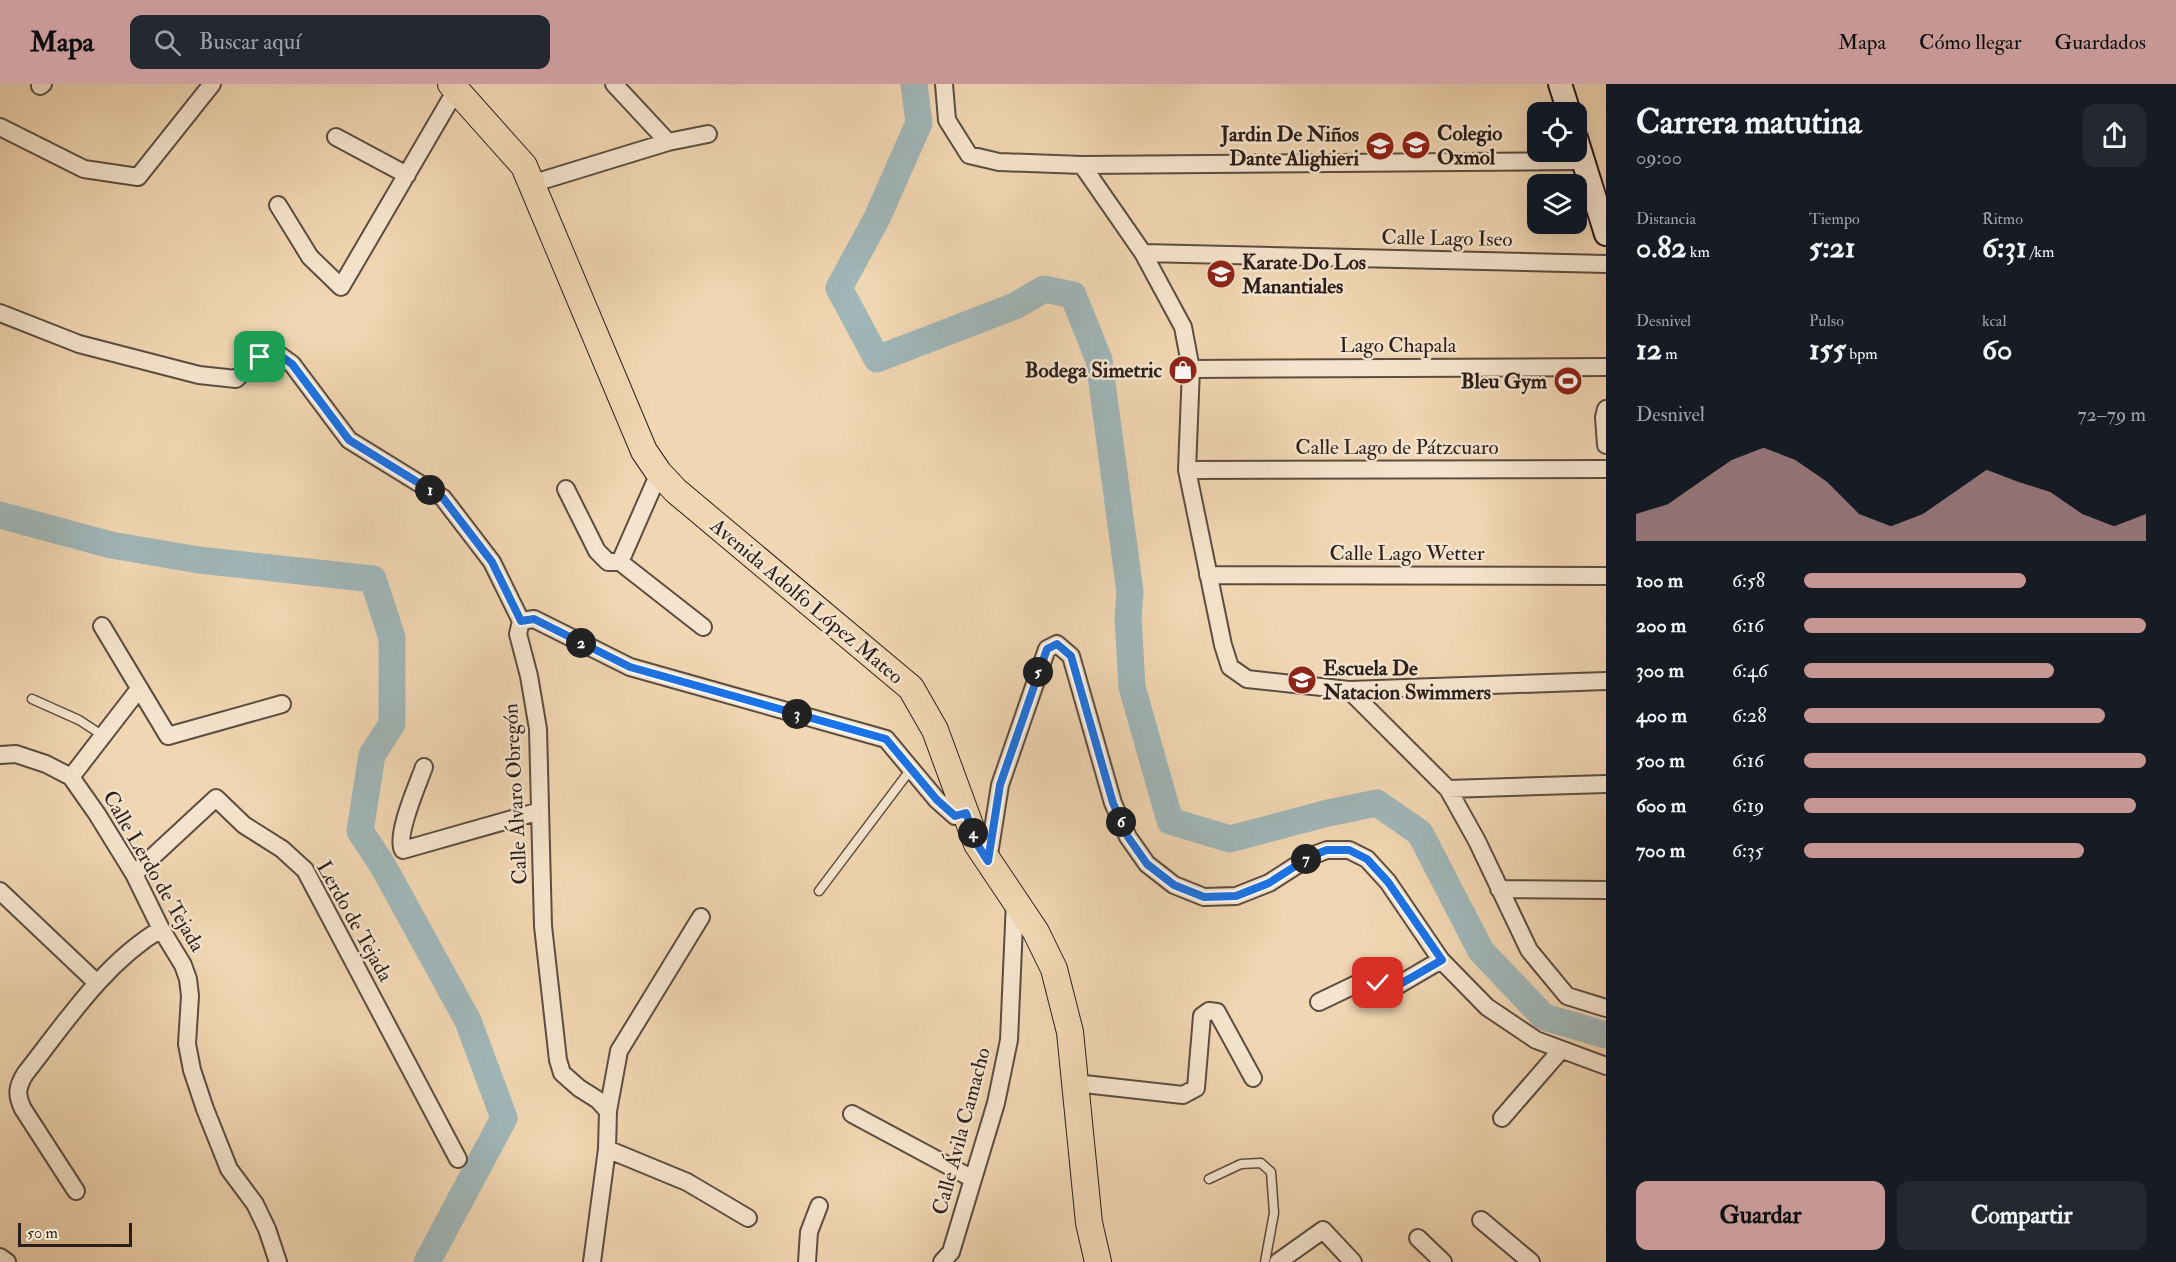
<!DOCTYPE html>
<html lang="es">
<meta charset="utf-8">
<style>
:root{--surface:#171b24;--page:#242831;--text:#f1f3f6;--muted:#9ea1a6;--accent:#c59692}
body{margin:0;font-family:"IM FELL Double Pica",serif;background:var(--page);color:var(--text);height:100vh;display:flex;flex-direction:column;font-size:22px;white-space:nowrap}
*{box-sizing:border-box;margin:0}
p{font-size:20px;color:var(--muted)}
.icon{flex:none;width:33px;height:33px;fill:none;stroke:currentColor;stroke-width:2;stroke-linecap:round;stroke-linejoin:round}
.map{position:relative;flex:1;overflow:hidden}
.side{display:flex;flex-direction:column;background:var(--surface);width:570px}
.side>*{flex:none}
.buttons{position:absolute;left:1527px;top:18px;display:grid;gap:12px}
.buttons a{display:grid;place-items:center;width:60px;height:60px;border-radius:12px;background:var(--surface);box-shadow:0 6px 24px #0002;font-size:30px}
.scale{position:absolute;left:18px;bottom:15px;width:114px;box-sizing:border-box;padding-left:6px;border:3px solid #2b1f1b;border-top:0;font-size:16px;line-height:21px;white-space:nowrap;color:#2b1f1b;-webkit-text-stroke:4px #f5e4cd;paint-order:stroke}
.pin{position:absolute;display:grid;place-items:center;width:51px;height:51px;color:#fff;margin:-26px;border-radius:12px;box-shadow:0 3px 9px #0006}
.km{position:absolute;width:30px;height:30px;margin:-15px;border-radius:50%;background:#222;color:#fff;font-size:16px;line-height:30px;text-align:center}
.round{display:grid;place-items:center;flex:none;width:63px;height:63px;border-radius:12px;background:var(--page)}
.overview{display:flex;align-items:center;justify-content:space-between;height:102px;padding:0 30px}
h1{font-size:33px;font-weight:700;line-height:45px}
.figures{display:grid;grid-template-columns:repeat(3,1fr);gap:9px;height:102px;padding:6px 30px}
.figures div{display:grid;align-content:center}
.figures b{font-size:30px;font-weight:700}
.figures small{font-size:16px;font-weight:400}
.figures p{font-size:16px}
.chart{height:168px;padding:12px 30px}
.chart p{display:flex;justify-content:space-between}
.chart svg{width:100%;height:108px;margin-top:6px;fill:var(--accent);opacity:.7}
.button{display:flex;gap:12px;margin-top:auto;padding:12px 30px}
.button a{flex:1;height:69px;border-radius:12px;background:var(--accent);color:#111;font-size:24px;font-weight:700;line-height:69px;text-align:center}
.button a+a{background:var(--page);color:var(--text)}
ul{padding:0 30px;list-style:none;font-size:20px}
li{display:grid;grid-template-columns:96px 72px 1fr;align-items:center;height:45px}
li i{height:15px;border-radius:8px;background:var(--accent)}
header{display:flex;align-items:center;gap:36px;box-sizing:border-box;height:84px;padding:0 30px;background:var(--accent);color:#111}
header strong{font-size:28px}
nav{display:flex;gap:33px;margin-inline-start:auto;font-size:21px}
.search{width:420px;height:54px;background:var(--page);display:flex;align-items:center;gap:15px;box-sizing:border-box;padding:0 21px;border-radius:12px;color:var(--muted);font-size:22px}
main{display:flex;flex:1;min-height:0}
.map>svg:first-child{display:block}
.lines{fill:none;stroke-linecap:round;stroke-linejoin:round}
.river{stroke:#a0b6b8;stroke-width:27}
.service-casing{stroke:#5c4d41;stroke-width:11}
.minor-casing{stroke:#5c4d41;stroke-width:20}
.secondary-casing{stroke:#2b1f1b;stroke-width:26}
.primary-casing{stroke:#2b1f1b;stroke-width:28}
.service{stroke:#f5e4cd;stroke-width:8}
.minor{stroke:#f5e4cd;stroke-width:16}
.secondary{stroke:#f5e4cd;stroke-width:22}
.primary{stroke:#f0d6b2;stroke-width:26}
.route-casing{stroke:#fff;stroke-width:12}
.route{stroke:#1a73e8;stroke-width:8}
.labels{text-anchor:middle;stroke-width:5;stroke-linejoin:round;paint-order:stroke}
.poi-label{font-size:21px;font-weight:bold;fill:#2b1f1b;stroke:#f5e4cd;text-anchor:start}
.street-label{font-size:21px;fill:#2b1f1b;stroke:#f5e4cd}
</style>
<header>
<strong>Mapa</strong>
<div class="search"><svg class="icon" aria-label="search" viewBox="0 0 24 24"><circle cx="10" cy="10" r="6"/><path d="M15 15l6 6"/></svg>Buscar aquí</div>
<nav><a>Mapa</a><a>Cómo llegar</a><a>Guardados</a></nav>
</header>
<main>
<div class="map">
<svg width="1606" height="1178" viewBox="0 0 1606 1178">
<rect width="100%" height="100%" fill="#f0d6b2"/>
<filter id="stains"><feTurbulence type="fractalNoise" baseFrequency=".00333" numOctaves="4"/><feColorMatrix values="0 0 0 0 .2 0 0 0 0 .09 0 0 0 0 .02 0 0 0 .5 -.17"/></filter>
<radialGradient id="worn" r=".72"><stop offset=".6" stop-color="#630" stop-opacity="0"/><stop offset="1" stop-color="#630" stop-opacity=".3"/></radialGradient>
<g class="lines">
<path class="river" d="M914,0l5,39 -42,95 -38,70 38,71 138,-53 29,-17 29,6 26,65 31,232 -2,26 4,69 38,134 60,18 98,-26 49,-10 43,30 61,118 63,66 62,18
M0,431l111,30 88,15 174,19 19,59v86l-20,31 -12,76 23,35 85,155 36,97 -77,144"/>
<g class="service-casing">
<path id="service" d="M32,615l47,21 23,15
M819,807l92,-122
M1209,1095l32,-15 20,-1 10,9 3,41 -9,49"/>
</g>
<g class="minor-casing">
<path id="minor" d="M614,0l54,58
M944,0l3,36 22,35 30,7 83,3 502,-4
M40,2l3,-2
M0,43l84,42 54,8 74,-93
M336,53l71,38
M1082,81l61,88 40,74 8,42 -4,101 36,175 7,22 17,12 102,11 99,99 29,52 52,109 38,46 39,12
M531,100l137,-42 40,-8
M278,121l32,52 31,30 115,-197
M1143,169l463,11
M0,229l79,31 120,31 37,4 24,-22 14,-6 18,13 57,76 94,58 49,64 29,59
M1191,285l415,-2
M1606,325l-2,8 2,28
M1187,386l419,-1
M566,405l31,62 11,11h12l83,65
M620,478l39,-89
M1208,491l398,1
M521,537l-3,13 11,42 9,53 5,197 15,134 4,13 17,15 19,12 10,11
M521,537l13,-2 96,48 256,72 51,61 18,16 11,-3
M102,542l66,110 114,-32
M1349,606l257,-9
M0,671l16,-1 30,10 25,13 26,37 37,60 27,55 22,36 5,14 2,17 -3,48 5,26 13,39 24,60 26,35 12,25 11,33
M424,683c-6,17 -29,68 -21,83l137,-39
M71,693l68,-88
M1448,705l158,-5
M988,777l12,-76 47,-136 10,-5 14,12 42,147 15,34 19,27 27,21 30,12 32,-1 33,-13 42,-27 16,-6h22l18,9 21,23 53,78 46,47 49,33 70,26
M134,790l82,-76 28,27 38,24 23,21 153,289
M1499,805l107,1
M0,807l97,92
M1319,918l48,-23 21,12 53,-31
M1075,999l108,12 13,-7 6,-72 7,-5 8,1 36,66
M852,1030l121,65
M1502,1034l59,-68
M607,1065l80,33 61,36
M76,1107l-53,-82c-7,-14 -6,-22 2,-35 40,-51 79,-111 136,-145
M1481,1136l50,42
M1418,1154l25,24
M0,1173l7,5
M592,1178l15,-113 1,-38 11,-60 82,-134
M807,1178l2,-30 10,-26
M942,1178l9,-10 45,-149 13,-63 6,-139
M1278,1178l45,-32 30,32"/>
</g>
<g class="secondary-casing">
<path id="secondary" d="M1560,0l9,28
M1576,54l30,96"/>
</g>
<g class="primary-casing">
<path id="primary" d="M451,0l73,82 120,285 15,22 17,18 235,197 24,42 42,114 59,88 18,37 16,63 19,191 9,39"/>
</g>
<use href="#service" class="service"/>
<use href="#minor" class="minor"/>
<use href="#secondary" class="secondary"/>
<use href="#primary" class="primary"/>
</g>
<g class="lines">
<g class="route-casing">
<path id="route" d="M260,273l14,-6 18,13 57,76 94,58 49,64 29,59 13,-2 96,48 256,72 51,61 18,16 11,-3 11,31 11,17 12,-76 47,-136 10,-5 14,12 42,147 15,34 19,27 27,21 30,12 32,-1 33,-13 42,-27 16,-6h22l18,9 21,23 54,78 -54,31 -10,-8"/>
</g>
<use href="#route" class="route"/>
</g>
<defs>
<g id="school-disc" transform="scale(1.5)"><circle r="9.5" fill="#8f2418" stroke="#f5e4cd"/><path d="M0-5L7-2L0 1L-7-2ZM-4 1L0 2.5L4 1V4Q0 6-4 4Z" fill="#fff"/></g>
<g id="shop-disc" transform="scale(1.5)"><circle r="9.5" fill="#8f2418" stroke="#f5e4cd"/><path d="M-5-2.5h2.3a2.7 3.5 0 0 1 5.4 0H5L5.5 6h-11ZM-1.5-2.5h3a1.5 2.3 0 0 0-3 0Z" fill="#fff"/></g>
<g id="stadium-disc" transform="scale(1.5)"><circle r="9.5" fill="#8f2418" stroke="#f5e4cd"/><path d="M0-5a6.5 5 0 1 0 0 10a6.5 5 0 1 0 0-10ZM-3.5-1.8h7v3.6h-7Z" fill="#fff"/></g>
</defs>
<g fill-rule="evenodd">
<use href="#school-disc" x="1416" y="61"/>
<use href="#school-disc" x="1380" y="62"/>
<use href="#school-disc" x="1221" y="190"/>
<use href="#shop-disc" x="1183" y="286"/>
<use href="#stadium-disc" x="1568" y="297"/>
<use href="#school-disc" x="1302" y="596"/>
</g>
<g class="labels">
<g class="poi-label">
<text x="1437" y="56">Colegio<tspan x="1437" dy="24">Oxmol</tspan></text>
<text x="1359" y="57" text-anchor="end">Jardin De Niños<tspan x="1359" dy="24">Dante Alighieri</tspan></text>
<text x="1242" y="185">Karate Do Los<tspan x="1242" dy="24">Manantiales</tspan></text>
<text x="1162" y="293" text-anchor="end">Bodega Simetric</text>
<text x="1547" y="304" text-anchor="end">Bleu Gym</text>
<text x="1323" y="591">Escuela De<tspan x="1323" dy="24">Natacion Swimmers</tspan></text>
</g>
<g class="street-label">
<text transform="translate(1447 154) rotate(1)" y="7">Calle Lago Iseo</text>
<text x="1398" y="268">Lago Chapala</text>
<text x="1397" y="370">Calle Lago de Pátzcuaro</text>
<text x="1407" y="476">Calle Lago Wetter</text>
<text transform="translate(807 517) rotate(40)" y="7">Avenida Adolfo López Mateo</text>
<text transform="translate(515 710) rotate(-93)" y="7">Calle Álvaro Obregón</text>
<text transform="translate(154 787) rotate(60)" y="7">Calle Lerdo de Tejada</text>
<text transform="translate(355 837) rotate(61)" y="7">Lerdo de Tejada</text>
<text transform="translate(961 1047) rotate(-75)" y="7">Calle Ávila Camacho</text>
</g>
</g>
<rect width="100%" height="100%" filter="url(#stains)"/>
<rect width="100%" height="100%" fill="url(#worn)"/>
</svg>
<div class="buttons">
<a><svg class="icon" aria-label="locate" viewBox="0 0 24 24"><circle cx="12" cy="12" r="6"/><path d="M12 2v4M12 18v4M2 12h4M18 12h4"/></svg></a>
<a><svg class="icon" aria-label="layers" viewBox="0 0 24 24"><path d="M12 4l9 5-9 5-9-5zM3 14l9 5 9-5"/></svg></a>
</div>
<div class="scale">50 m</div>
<div class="pin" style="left:260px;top:273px;background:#1e9e55"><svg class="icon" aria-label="arrive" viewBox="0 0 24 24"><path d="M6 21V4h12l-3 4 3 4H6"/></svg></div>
<div class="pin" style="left:1378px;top:899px;background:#d93025"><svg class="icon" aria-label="check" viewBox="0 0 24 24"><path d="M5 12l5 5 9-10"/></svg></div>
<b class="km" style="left:430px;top:406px">1</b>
<b class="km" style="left:581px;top:559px">2</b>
<b class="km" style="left:797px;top:630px">3</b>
<b class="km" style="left:973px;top:749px">4</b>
<b class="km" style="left:1038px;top:588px">5</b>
<b class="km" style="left:1121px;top:738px">6</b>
<b class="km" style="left:1306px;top:775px">7</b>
</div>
<section class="side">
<div class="overview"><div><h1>Carrera matutina</h1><p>09:00</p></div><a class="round"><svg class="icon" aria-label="share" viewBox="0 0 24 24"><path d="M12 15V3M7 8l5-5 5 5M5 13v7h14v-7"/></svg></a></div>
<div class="figures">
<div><p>Distancia</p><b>0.82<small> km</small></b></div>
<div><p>Tiempo</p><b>5:21</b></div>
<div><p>Ritmo</p><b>6:31<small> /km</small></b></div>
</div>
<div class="figures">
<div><p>Desnivel</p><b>12<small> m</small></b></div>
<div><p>Pulso</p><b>155<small> bpm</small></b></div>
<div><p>kcal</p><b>60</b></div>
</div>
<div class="chart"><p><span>Desnivel</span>72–79 m</p>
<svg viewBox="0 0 160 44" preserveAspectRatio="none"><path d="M0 44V33L10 29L20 20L30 11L40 6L50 11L60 20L70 33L80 38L90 33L100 24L110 15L120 20L130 24L140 33L150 38L160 33V44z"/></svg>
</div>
<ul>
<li><b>100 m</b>6:58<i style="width:65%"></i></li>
<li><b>200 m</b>6:16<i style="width:100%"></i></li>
<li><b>300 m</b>6:46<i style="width:73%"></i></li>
<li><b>400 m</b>6:28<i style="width:88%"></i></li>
<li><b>500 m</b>6:16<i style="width:100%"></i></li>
<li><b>600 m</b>6:19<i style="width:97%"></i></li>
<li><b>700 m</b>6:35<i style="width:82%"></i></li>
</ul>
<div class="button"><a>Guardar</a><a>Compartir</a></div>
</section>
</main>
